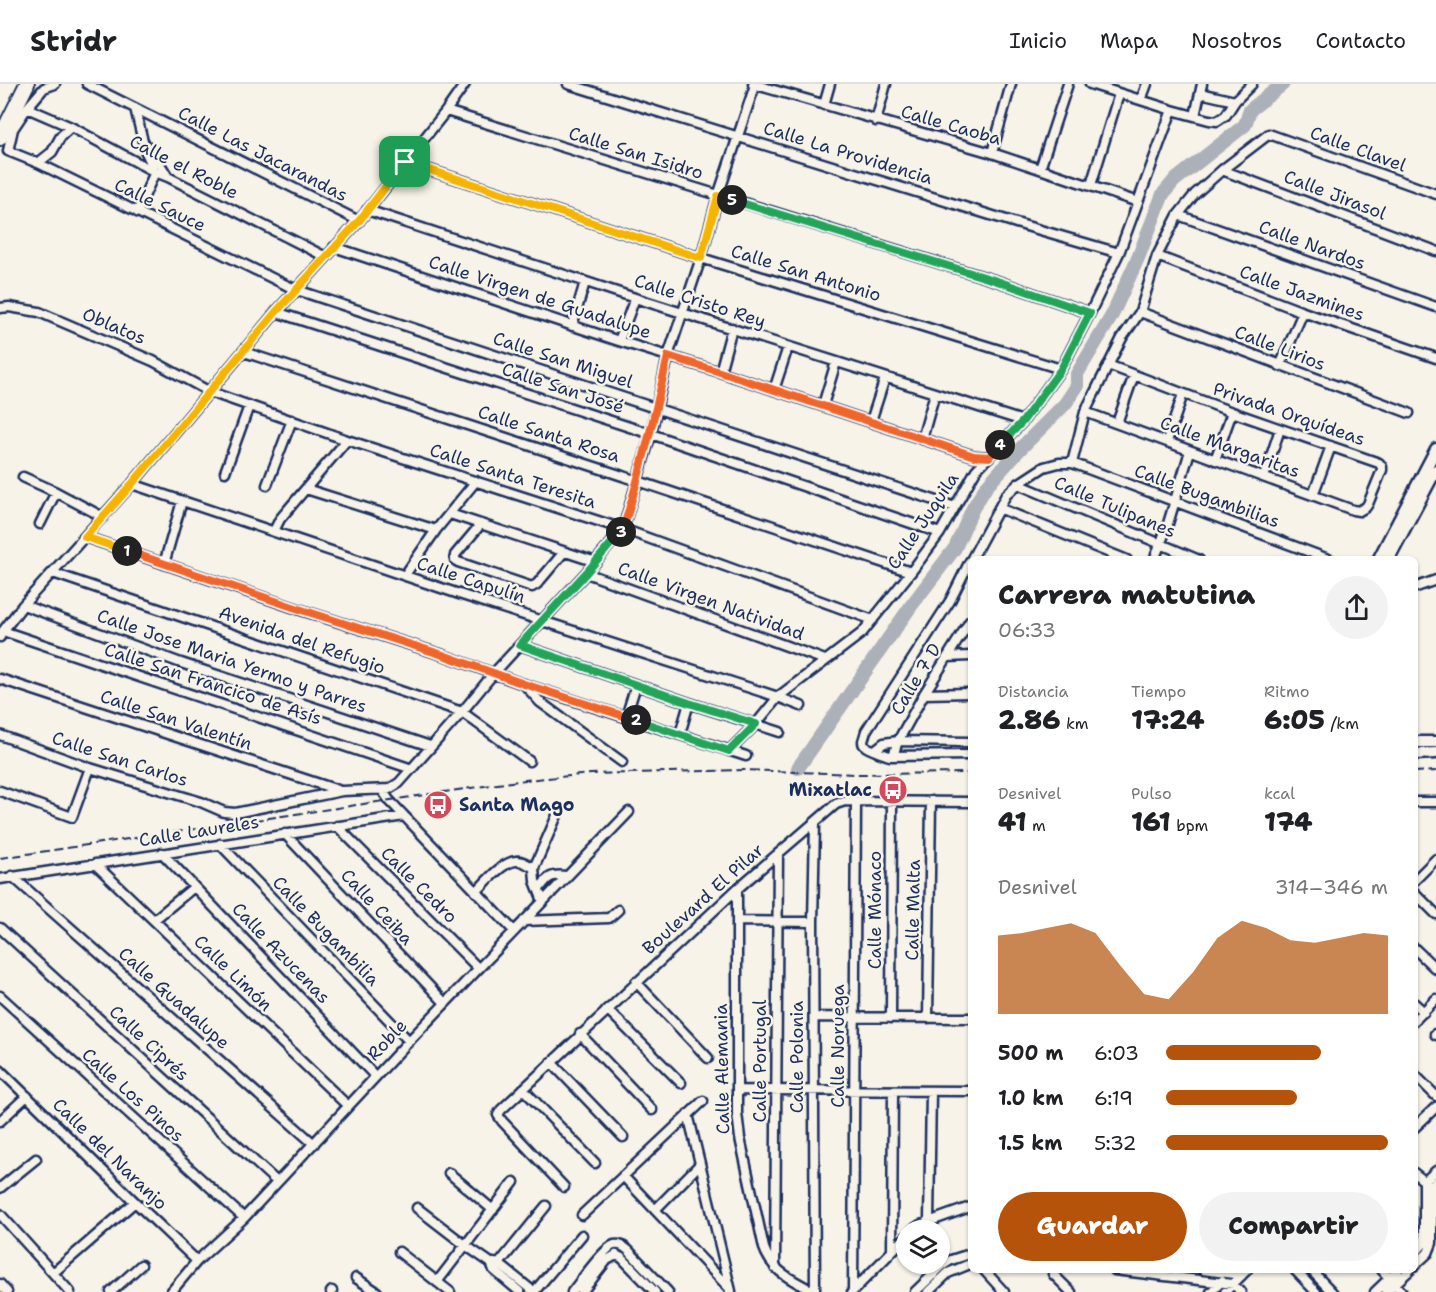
<!DOCTYPE html>
<html lang="es">
<meta charset="utf-8">
<style>
:root{--surface:#fff;--page:#f2f2f2;--text:#202124;--muted:#757577;--line:#e0e0e0;--accent:#b45309}
body{margin:0;font-family:"Shantell Sans",sans-serif;background:var(--page);color:var(--text);height:100vh;display:flex;flex-direction:column;font-size:22px;white-space:nowrap}
*{box-sizing:border-box;margin:0}
p{font-size:20px;color:var(--muted)}
.icon{flex:none;width:33px;height:33px;fill:none;stroke:currentColor;stroke-width:2;stroke-linecap:round;stroke-linejoin:round}
.map{position:relative;flex:1;overflow:hidden}
.details{position:absolute;left:968px;top:472px;width:450px;height:717px;display:flex;flex-direction:column;background:var(--surface);border-radius:9px;box-shadow:0 2px 4px #0004}
.details>*{flex:none}
.controls{position:absolute;left:896px;top:1136px;display:grid;gap:12px}
.controls a{display:grid;place-items:center;width:54px;height:54px;border-radius:50%;background:var(--surface);box-shadow:0 2px 4px #0004;font-size:30px}
.pin{position:absolute;display:grid;place-items:center;width:51px;height:51px;color:#fff;margin:-26px;border-radius:12px;box-shadow:0 3px 9px #0006}
.km{position:absolute;width:30px;height:30px;margin:-15px;border-radius:50%;background:#222;color:#fff;font-size:16px;line-height:30px;text-align:center}
.round{display:grid;place-items:center;flex:none;width:63px;height:63px;border-radius:32px;background:var(--page)}
.summary{display:flex;align-items:center;justify-content:space-between;height:102px;padding:0 30px}
h1{font-size:27px;font-weight:800;line-height:45px}
.stats{display:grid;grid-template-columns:repeat(3,1fr);gap:9px;height:102px;padding:6px 30px}
.stats div{display:grid;align-content:center}
.stats b{font-size:26px;font-weight:800}
.stats small{font-size:16px;font-weight:400}
.stats p{font-size:16px}
.chart{height:168px;padding:12px 30px}
.chart p{display:flex;justify-content:space-between}
.chart svg{width:100%;height:108px;margin-top:6px;fill:var(--accent);opacity:.7}
.action{display:flex;gap:12px;margin-top:auto;padding:12px 30px}
.action a{flex:1;height:69px;border-radius:36px;background:var(--accent);color:#fff;font-size:24px;font-weight:800;line-height:69px;text-align:center}
.action a+a{background:var(--page);color:var(--text)}
ul{padding:0 30px;list-style:none;font-size:20px}
li{display:grid;grid-template-columns:96px 72px 1fr;align-items:center;height:45px}
li i{height:15px;border-radius:8px;background:var(--accent)}
header{display:flex;align-items:center;gap:36px;box-sizing:border-box;height:84px;padding:0 30px;background:var(--surface);border-bottom:2px solid var(--line)}
header strong{font-size:28px}
nav{display:flex;gap:33px;margin-inline-start:auto;font-size:21px}
.map>svg:first-child{display:block}
.lines{fill:none;stroke-linecap:round;stroke-linejoin:round}
.river{stroke:#acb0b9;stroke-width:14}
.minor-casing{stroke:#1b2f5e;stroke-width:13}
.tertiary-casing{stroke:#1b2f5e;stroke-width:15}
.trunk-casing{stroke:#1b2f5e;stroke-width:18}
.minor{stroke:#f7f3e8;stroke-width:8}
.tertiary{stroke:#f7f3e8;stroke-width:10}
.trunk{stroke:#f7f3e8;stroke-width:14}
.rail{stroke:#1b2f5e;stroke-width:2;stroke-dasharray:9 4.5;stroke-linecap:butt}
.split-1-casing{stroke:#fff;stroke-width:12}
.split-2-casing{stroke:#fff;stroke-width:12}
.split-3-casing{stroke:#fff;stroke-width:12}
.split-4-casing{stroke:#fff;stroke-width:12}
.split-5-casing{stroke:#fff;stroke-width:12}
.split-6-casing{stroke:#fff;stroke-width:12}
.split-1{stroke:#f5b400;stroke-width:8}
.split-2{stroke:#f0652b;stroke-width:8}
.split-3{stroke:#22a559;stroke-width:8}
.split-4{stroke:#f0652b;stroke-width:8}
.split-5{stroke:#22a559;stroke-width:8}
.split-6{stroke:#f5b400;stroke-width:8}
.labels{text-anchor:middle;stroke-width:5;stroke-linejoin:round;paint-order:stroke}
.street-label{font-size:18px;fill:#1b2f5e;stroke:#f7f3e8}
.poi-label{font-size:18px;font-weight:bold;fill:#1b2f5e;stroke:#f7f3e8;text-anchor:end}
</style>
<header>
<strong>Stridr</strong>
<nav><a>Inicio</a><a>Mapa</a><a>Nosotros</a><a>Contacto</a></nav>
</header>
<div class="map">
<svg width="1436" height="1208" viewBox="0 0 1436 1208">
<rect width="100%" height="100%" fill="#f7f3e8"/>
<filter id="ink" filterUnits="userSpaceOnUse"><feTurbulence type="fractalNoise" baseFrequency=".0167" numOctaves="2"/><feDisplacementMap in="SourceGraphic" scale="12" xChannelSelector="R" yChannelSelector="G"/><feConvolveMatrix kernelMatrix="1 2 1 2 8 2 1 2 1" color-interpolation-filters="sRGB"/></filter>
<g filter="url(#ink)">
<g class="lines">
<path class="river" d="M798,684l113,-162 44,-58 18,-40 13,-21 33,-37 46,-46 12,-18v-12l34,-57 27,-59 25,-64 11,-13 71,-56 5,-15 33,-26"/>
<g class="minor-casing">
<path id="minor" d="M55,0l-11,4 -17,20 -14,21 -5,22 30,12 248,122 11,5 658,217
M87,0l272,137
M568,0l448,139 103,30
M753,0l239,69 48,16 98,33
M1090,0l82,26 37,10 8,1 9,-6 9,-14 17,-17
M1200,9l35,8
M1141,16l6,-16
M824,21l6,-21
M27,24l44,19 84,45 13,5 158,80
M135,24l10,42 10,22 -18,40
M446,27l551,170 93,32
M1195,32l7,-32
M876,37l10,-37
M145,60l7,7 16,26
M992,69l19,-69
M405,78l296,96 360,111
M38,79l14,-11 9,-16 10,-9
M1040,85l28,-85
M1222,86l214,81
M1091,101l28,-91
M367,126l268,88 388,123
M1178,131l258,92
M334,163l285,94 101,31 254,84 15,1
M1157,172l146,56 133,46
M0,224l9,-1 30,5 114,49 57,31 137,48 276,89 250,91
M276,228l375,122 289,99
M1140,228l269,101
M572,242l13,-44
M619,257l16,-43
M244,268l394,129 273,91
M1280,282l23,-54
M720,288l12,-44
M774,306l14,-43
M823,321l13,-43
M1085,328l268,98 6,1 7,-4 2,-3 14,-34v-3l-3,-4 -147,-51 -124,-47
M871,337l14,-43
M1117,339l17,-48
M922,355l13,-46
M1167,357l16,-47
M1215,376l17,-48
M1072,379l13,-51 37,-74 18,-26 17,-56 21,-41 17,-21 27,-24 47,-36 167,60
M225,388l24,-66
M23,393l33,15 47,25
M1264,393l16,-48
M132,400l330,111 316,102 23,9
M1018,400l181,76
M267,401l25,-65
M306,405l130,41
M1313,411l18,-49
M999,424l128,52
M450,430l146,48
M40,440l16,-32
M481,440l-26,31v5l3,2 74,25 5,-3 27,-32
M274,447l6,-12 67,-79
M85,453l216,73 142,45 80,29 223,72
M971,476l35,-65 12,-11 26,-17 15,-4h13l259,97
M1154,476l13,-33 23,-76
M970,477l-20,40 -84,130 -3,10c0,1 0,3 1,4 2,3 22,10 26,11l80,-1
M164,480l18,-63
M53,489l409,139 67,49
M586,489l239,87
M405,491l31,-45 40,-49
M1414,504l22,-8
M23,521l158,58 249,83
M3,547l409,138
M0,553l3,-6 20,-26 109,-121 144,-172 83,-91 87,-110 19,-27
M520,561l169,58 91,29
M948,573l22,-1
M0,595l338,111
M524,600l16,18 82,60
M924,610l46,-1
M626,633l10,-32
M680,650l9,-31
M0,651l90,33 111,34 23,10 11,1 107,-22 47,-2 10,-6 63,-71 32,-39 92,-100 37,-44 28,-95 17,-78 33,-98 17,-62 37,-111
M875,666l9,-7 14,-2 72,1
M729,667l27,-27 22,-27 84,-64 49,-61 29,-39 36,-63 47,-49 38,-52 29,-56 29,-60 53,-143
M893,672l5,-15 26,-47 46,-73
M382,706l7,10 125,131
M0,707l72,26 18,-49
M1414,718h22
M337,742l141,142
M285,750l160,169
M220,760l189,197
M162,769l213,223
M95,780l253,242
M12,792l302,268
M0,795l404,-63
M1414,797l22,-22
M539,805c9,-12 12,-15 27,-13
M737,805v224l3,25 24,110c9,25 28,31 50,44
M476,808c10,-10 26,-30 40,-31 6,-1 13,4 18,7
M1414,808l22,22
M543,817l-8,-20 -1,-13 25,-57
M154,836l40,-33
M524,837l85,-3 9,-8
M737,837l76,1
M0,844l277,254
M1414,864l22,21
M636,898l72,76
M0,912l244,222
M1414,919l10,9
M607,925l74,74
M814,933l156,1
M891,934l1,-216
M928,934l3,-217
M1414,937l22,-22
M580,950l72,76
M1435,950l1,1
M551,978l72,75
M0,986l135,132 62,59
M1414,990l22,22
M523,1005l72,74
M737,1006l233,1
M688,1030l43,177 -1,1
M0,1037l27,-25
M1414,1044l22,-21
M449,1089l44,37
M1414,1089l14,11
M623,1092l107,113
M564,1103l-62,-66 -4,-6 3,-5 236,-221 99,-85 9,-3 125,1
M0,1104l36,-29
M417,1124l48,37 26,18 3,7 26,22
M655,1126l45,-46
M0,1130l70,78
M582,1131l121,-114
M929,1137l2,-130
M913,1146l7,-5 50,-18
M892,1167l1,-160
M399,1168l51,40
M616,1171l6,3 33,34
M1414,1171l10,-12v-61l12,-11
M494,1179l5,1 35,28
M1414,1182l14,-13 4,-10v-57l4,-4
M775,1184l3,-414
M494,1186l52,-64
M984,1186l20,22
M1114,1186l119,14 8,8
M1203,1186l39,5
M1295,1186l21,22
M1311,1186l21,22
M1382,1186l20,22
M53,1189l82,-71
M1053,1190l18,18
M356,1194l21,14
M437,1198l77,-100
M0,1200l7,8
M853,1207l3,-490
M111,1208l30,-27
M171,1208l26,-31 47,-43 165,-177 220,-229
M331,1208l1,-1
M534,1208l48,-57
M572,1208c8,-10 32,-44 42,-47 6,-1 9,1 14,5l40,42
M582,1208l25,-32 9,-5
M815,1208l-2,-370 2,-99
M852,1208l54,-55
M915,1208l27,-26 9,-6 19,-6
M928,1208l20,-19 22,-9
M1211,1208l11,-11
M1225,1208l22,-22
M1375,1208l23,-22
M1386,1208l24,-22"/>
</g>
<g class="tertiary-casing">
<path id="tertiary" d="M1378,476l58,-111
M1388,476l48,-90
M1414,658h22
M1414,670l22,-1"/>
</g>
<g class="trunk-casing">
<path id="trunk" d="M0,54l27,-54"/>
</g>
<use href="#minor" class="minor"/>
<use href="#tertiary" class="tertiary"/>
<use href="#trunk" class="trunk"/>
<path class="rail" d="M1414,688l22,-1
M0,774l525,-78 66,-6 152,-4 113,4 114,-1"/>
</g>
</g>
<g class="lines" filter="url(#ink)">
<g class="split-1-casing">
<path id="split-1" d="M127,467l-42,-14 47,-53 144,-172 83,-91 46,-59"/>
</g>
<g class="split-2-casing">
<path id="split-2" d="M127,467l175,59 141,45 81,29 112,36"/>
</g>
<g class="split-3-casing">
<path id="split-3" d="M621,448l-35,41 -66,72 169,58 67,21 -27,27 -93,-31"/>
</g>
<g class="split-4-casing">
<path id="split-4" d="M621,448l2,-3c18,-57 32,-115 45,-173l52,16 254,84 15,1 11,-12"/>
</g>
<g class="split-5-casing">
<path id="split-5" d="M732,116l265,81 93,32 -29,56 -38,52 -23,24"/>
</g>
<g class="split-6-casing">
<path id="split-6" d="M405,78l296,96 17,-62 14,4"/>
</g>
<use href="#split-1" class="split-1"/>
<use href="#split-2" class="split-2"/>
<use href="#split-3" class="split-3"/>
<use href="#split-4" class="split-4"/>
<use href="#split-5" class="split-5"/>
<use href="#split-6" class="split-6"/>
</g>
<defs>
<g id="bus-disc" transform="scale(1.5)"><circle r="9.5" fill="#d1495b" stroke="#f7f3e8"/><path d="M-5-6H5V4H4V6H2V4H-2V6H-4V4H-5ZM-3.5-4V0h7V-4ZM-3.5 1.2v1.5H-2V1.2ZM2 1.2v1.5H3.5V1.2Z" fill="#fff"/></g>
</defs>
<g fill-rule="evenodd">
<use href="#bus-disc" x="893" y="706"/>
<use href="#bus-disc" x="438" y="721"/>
</g>
<g class="labels">
<g class="street-label">
<text transform="translate(951 41) rotate(16)" y="6">Calle Caoba</text>
<text transform="translate(1358 65) rotate(20)" y="6">Calle Clavel</text>
<text transform="translate(636 69) rotate(17)" y="6">Calle San Isidro</text>
<text transform="translate(848 69) rotate(17)" y="6">Calle La Providencia</text>
<text transform="translate(263 70) rotate(27)" y="6">Calle Las Jacarandas</text>
<text transform="translate(184 83) rotate(27)" y="6">Calle el Roble</text>
<text transform="translate(1335 111) rotate(21)" y="6">Calle Jirasol</text>
<text transform="translate(160 121) rotate(26)" y="6">Calle Sauce</text>
<text transform="translate(1312 161) rotate(20)" y="6">Calle Nardos</text>
<text transform="translate(806 189) rotate(17)" y="6">Calle San Antonio</text>
<text transform="translate(1302 209) rotate(20)" y="6">Calle Jazmines</text>
<text transform="translate(540 213) rotate(18)" y="6">Calle Virgen de Guadalupe</text>
<text transform="translate(700 217) rotate(18)" y="6">Calle Cristo Rey</text>
<text transform="translate(114 242) rotate(23)" y="6">Oblatos</text>
<text transform="translate(1280 264) rotate(21)" y="6">Calle Lirios</text>
<text transform="translate(563 276) rotate(18)" y="6">Calle San Miguel</text>
<text transform="translate(563 304) rotate(18)" y="6">Calle San José</text>
<text transform="translate(1289 330) rotate(19)" y="6">Privada Orquídeas</text>
<text transform="translate(549 350) rotate(18)" y="6">Calle Santa Rosa</text>
<text transform="translate(1230 363) rotate(20)" y="6">Calle Margaritas</text>
<text transform="translate(513 392) rotate(18)" y="6">Calle Santa Teresita</text>
<text transform="translate(1207 412) rotate(20)" y="6">Calle Bugambilias</text>
<text transform="translate(1115 423) rotate(23)" y="6">Calle Tulipanes</text>
<text transform="translate(923 437) rotate(-56)" y="6">Calle Juquila</text>
<text transform="translate(471 496) rotate(18)" y="6">Calle Capulín</text>
<text transform="translate(711 517) rotate(20)" y="6">Calle Virgen Natividad</text>
<text transform="translate(302 556) rotate(19)" y="6">Avenida del Refugio</text>
<text transform="translate(232 577) rotate(19)" y="6">Calle Jose Maria Yermo y Parres</text>
<text transform="translate(916 595) rotate(-59)" y="6">Calle 7 D</text>
<text transform="translate(213 600) rotate(18)" y="6">Calle San Francico de Asís</text>
<text transform="translate(176 636) rotate(18)" y="6">Calle San Valentín</text>
<text transform="translate(120 675) rotate(18)" y="6">Calle San Carlos</text>
<text transform="translate(199 747) rotate(-9)" y="6">Calle Laureles</text>
<text transform="translate(419 801) rotate(45)" y="6">Calle Cedro</text>
<text transform="translate(703 815) rotate(-42)" y="6">Boulevard El Pilar</text>
<text transform="translate(377 823) rotate(47)" y="6">Calle Ceiba</text>
<text transform="translate(875 826) rotate(-90)" y="6">Calle Mónaco</text>
<text transform="translate(913 826) rotate(-89)" y="6">Calle Malta</text>
<text transform="translate(326 847) rotate(46)" y="6">Calle Bugambilia</text>
<text transform="translate(281 869) rotate(46)" y="6">Calle Azucenas</text>
<text transform="translate(233 889) rotate(44)" y="6">Calle Limón</text>
<text transform="translate(174 914) rotate(42)" y="6">Calle Guadalupe</text>
<text transform="translate(387 956) rotate(-47)" y="6">Roble</text>
<text transform="translate(149 959) rotate(43)" y="6">Calle Ciprés</text>
<text transform="translate(838 962) rotate(-90)" y="6">Calle Noruega</text>
<text transform="translate(797 973) rotate(-90)" y="6">Calle Polonia</text>
<text transform="translate(760 977) rotate(-90)" y="6">Calle Portugal</text>
<text transform="translate(722 985) rotate(-91)" y="6">Calle Alemania</text>
<text transform="translate(133 1011) rotate(42)" y="6">Calle Los Pinos</text>
<text transform="translate(110 1070) rotate(44)" y="6">Calle del Naranjo</text>
</g>
<g class="poi-label">
<text x="872" y="712">Mixatlac</text>
<text x="459" y="727" text-anchor="start">Santa Mago</text>
</g>
</g>
</svg>
<div class="controls">
<a><svg class="icon" aria-label="layers" viewBox="0 0 24 24"><path d="M12 4l9 5-9 5-9-5zM3 14l9 5 9-5"/></svg></a>
</div>
<div class="pin" style="left:405px;top:78px;background:#1e9e55"><svg class="icon" aria-label="arrive" viewBox="0 0 24 24"><path d="M6 21V4h12l-3 4 3 4H6"/></svg></div>
<b class="km" style="left:127px;top:467px">1</b>
<b class="km" style="left:636px;top:636px">2</b>
<b class="km" style="left:621px;top:448px">3</b>
<b class="km" style="left:1000px;top:361px">4</b>
<b class="km" style="left:732px;top:116px">5</b>
<section class="details">
<div class="summary"><div><h1>Carrera matutina</h1><p>06:33</p></div><a class="round"><svg class="icon" aria-label="share" viewBox="0 0 24 24"><path d="M12 15V3M7 8l5-5 5 5M5 13v7h14v-7"/></svg></a></div>
<div class="stats">
<div><p>Distancia</p><b>2.86<small> km</small></b></div>
<div><p>Tiempo</p><b>17:24</b></div>
<div><p>Ritmo</p><b>6:05<small> /km</small></b></div>
</div>
<div class="stats">
<div><p>Desnivel</p><b>41<small> m</small></b></div>
<div><p>Pulso</p><b>161<small> bpm</small></b></div>
<div><p>kcal</p><b>174</b></div>
</div>
<div class="chart"><p><span>Desnivel</span>314–346 m</p>
<svg viewBox="0 0 160 44" preserveAspectRatio="none"><path d="M0 44V12L10 11L20 9L30 7L40 11L50 24L60 36L70 38L80 27L90 13L100 6L110 9L120 14L130 15L140 13L150 11L160 12V44z"/></svg>
</div>
<ul>
<li><b>500 m</b>6:03<i style="width:70%"></i></li>
<li><b>1.0 km</b>6:19<i style="width:59%"></i></li>
<li><b>1.5 km</b>5:32<i style="width:100%"></i></li>
</ul>
<div class="action"><a>Guardar</a><a>Compartir</a></div>
</section>
</div>
